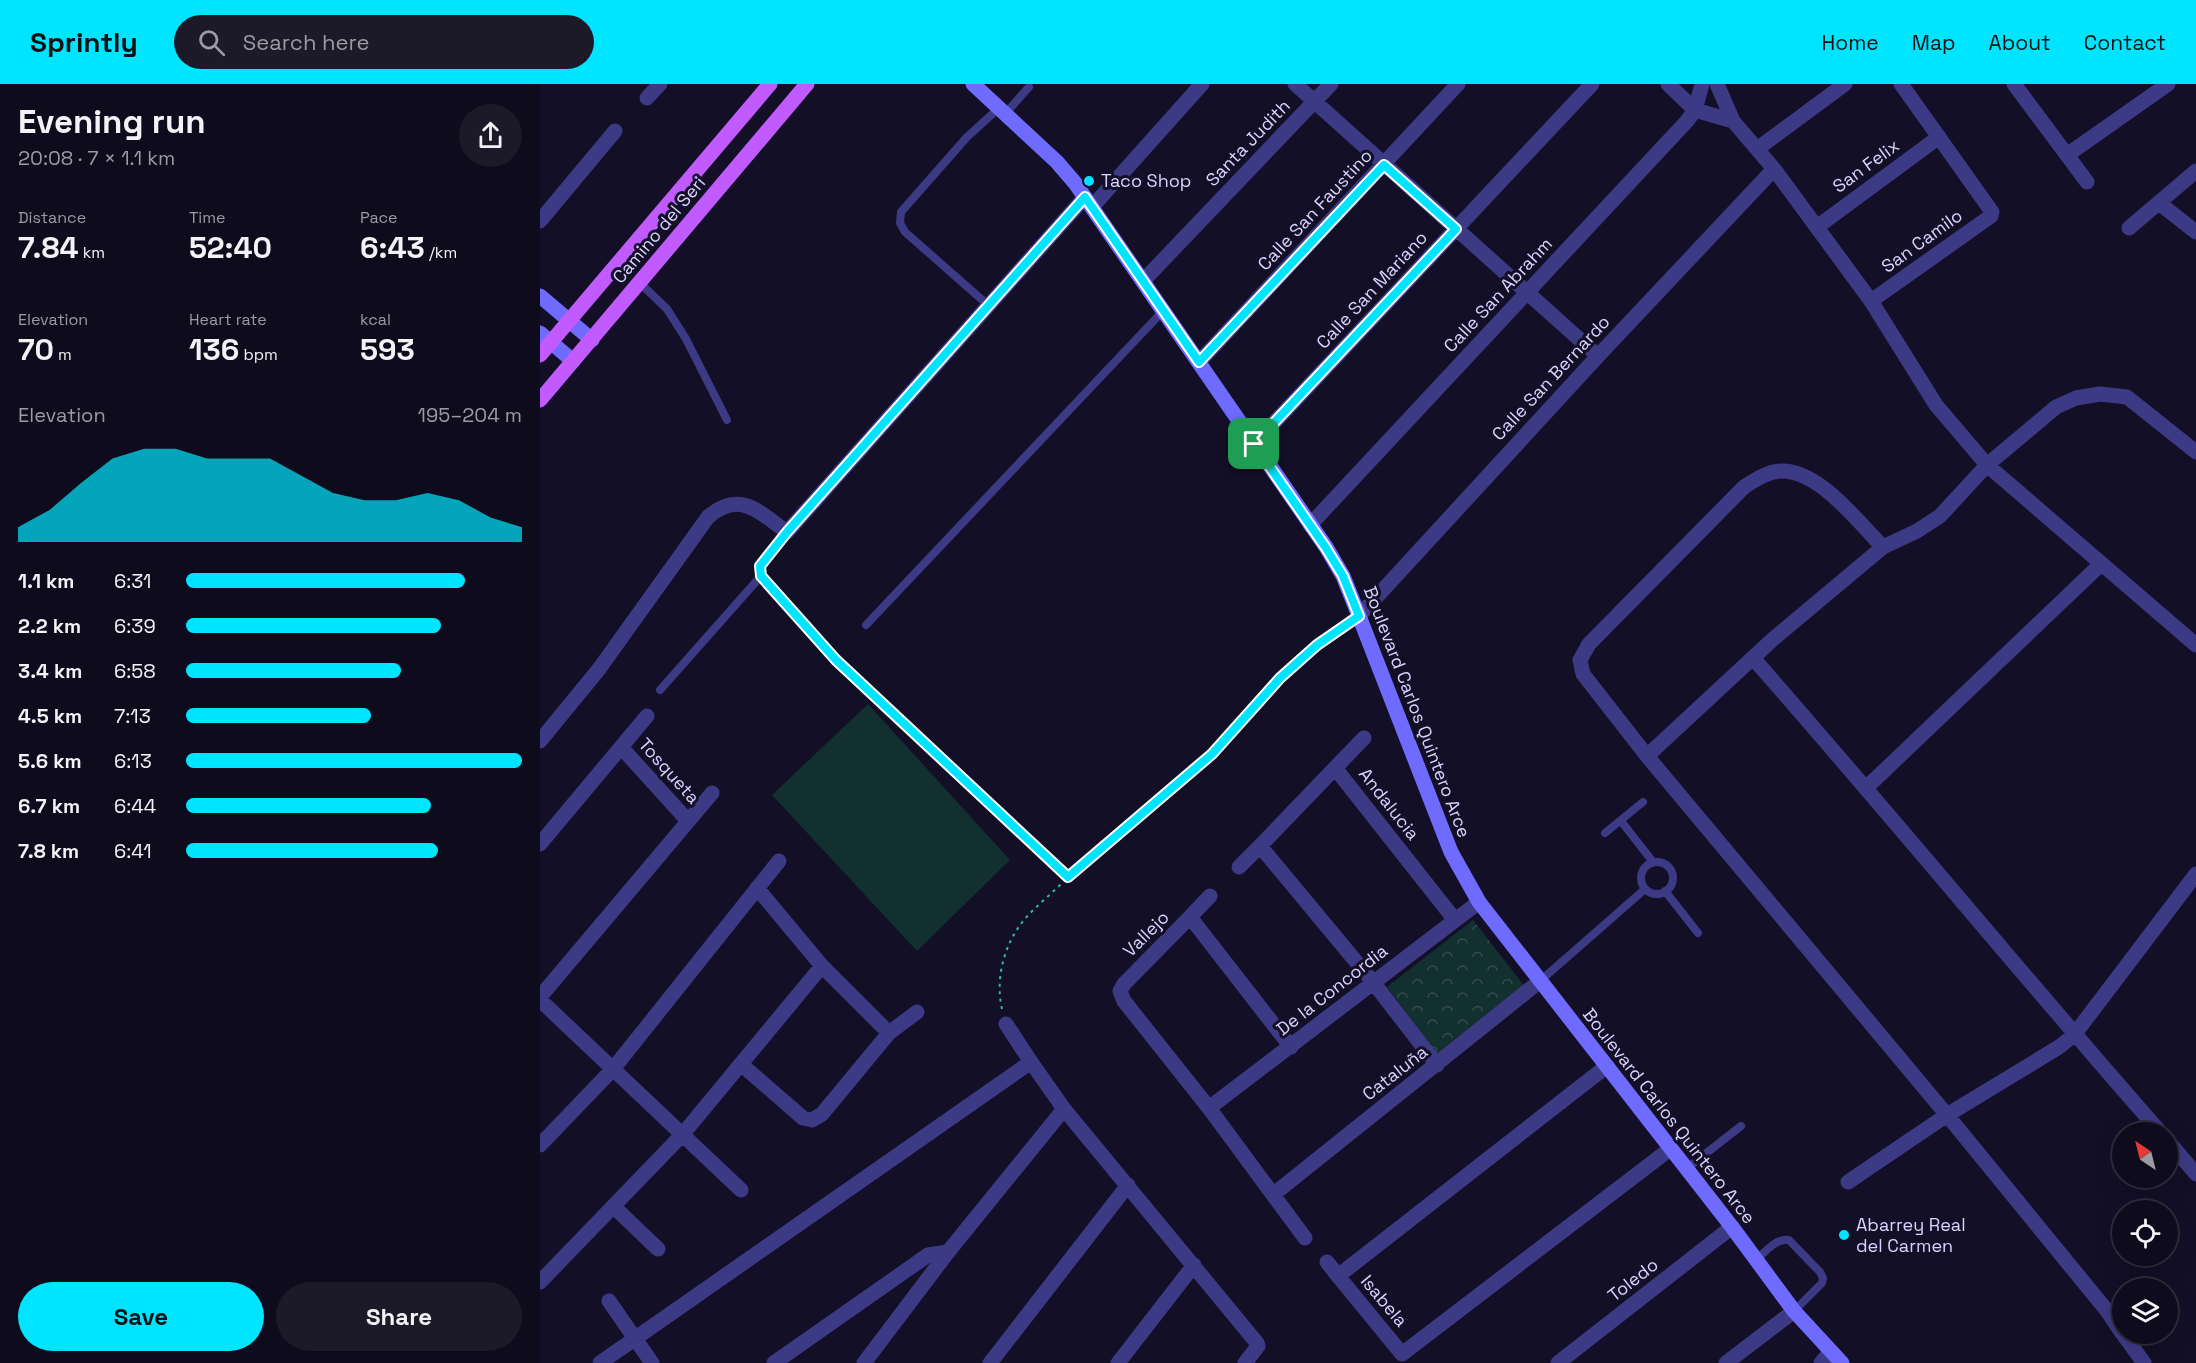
<!DOCTYPE html>
<meta charset="utf-8">
<style>
:root{--surface:#0e0b1c;--page:#1c1929;--text:#f1f3f6;--muted:#9b9ba3;--line:#2e2b3b;--accent:#00e5ff}
body{margin:0;font-family:"Space Grotesk",sans-serif;background:var(--page);color:var(--text);height:100vh;display:flex;flex-direction:column;font-size:22px;white-space:nowrap}
*{box-sizing:border-box;margin:0}
p{font-size:20px;color:var(--muted)}
.icon{flex:none;width:33px;height:33px;fill:none;stroke:currentColor;stroke-width:2;stroke-linecap:round;stroke-linejoin:round}
.map{position:relative;flex:1;overflow:hidden}
.sheet{display:flex;flex-direction:column;background:var(--surface);width:540px}
.sheet>*{flex:none}
.needle{width:39px;rotate:325deg}
.tools{position:absolute;left:1572px;top:1038px;display:grid;gap:12px}
.tools a{display:grid;place-items:center;width:66px;height:66px;border-radius:50%;background:var(--surface);box-shadow:0 6px 24px #0002,0 0 0 2px var(--line);font-size:30px}
.pin{position:absolute;display:grid;place-items:center;width:51px;height:51px;color:#fff;margin:-26px;border-radius:12px;box-shadow:0 3px 9px #0006}
.round{display:grid;place-items:center;flex:none;width:63px;height:63px;border-radius:32px;background:var(--page)}
.summary{display:flex;align-items:center;justify-content:space-between;height:102px;padding:0 18px}
h1{font-size:33px;font-weight:700;line-height:45px}
.figures{display:grid;grid-template-columns:repeat(3,1fr);gap:9px;height:102px;padding:6px 18px}
.figures div{display:grid;align-content:center}
.figures b{font-size:30px;font-weight:700}
.figures small{font-size:16px;font-weight:400}
.figures p{font-size:16px}
.chart{height:168px;padding:12px 18px}
.chart p{display:flex;justify-content:space-between}
.chart svg{width:100%;height:108px;margin-top:6px;fill:var(--accent);opacity:.7}
.cta{display:flex;gap:12px;margin-top:auto;padding:12px 18px}
.cta a{flex:1;height:69px;border-radius:36px;background:var(--accent);color:#111;font-size:24px;font-weight:700;line-height:69px;text-align:center}
.cta a+a{background:var(--page);color:var(--text)}
ul{padding:0 18px;list-style:none;font-size:20px}
li{display:grid;grid-template-columns:96px 72px 1fr;align-items:center;height:45px}
li i{height:15px;border-radius:8px;background:var(--accent)}
header{display:flex;align-items:center;gap:36px;box-sizing:border-box;height:84px;padding:0 30px;background:var(--accent);color:#111}
header strong{font-size:28px}
nav{display:flex;gap:33px;margin-inline-start:auto;font-size:21px}
.search{width:420px;height:54px;background:var(--page);display:flex;align-items:center;gap:15px;box-sizing:border-box;padding:0 21px;border-radius:33px;color:var(--muted);font-size:22px}
main{display:flex;flex:1;min-height:0}
.map>svg:first-child{display:block}
.green{fill:#12302f}
.park{fill:url(#park-crowns)}
.lines{fill:none;stroke-linecap:round;stroke-linejoin:round}
.path{stroke:#2fb8b0;stroke-width:2;stroke-dasharray:3 4.5;stroke-linecap:butt}
.lane{stroke:#3d3a85;stroke-width:8}
.street{stroke:#3d3a85;stroke-width:15}
.secondary{stroke:#6f6bff;stroke-width:15}
.primary{stroke:#c25bff;stroke-width:15}
.route-casing{stroke:#fff;stroke-width:12}
.route{stroke:#00e5ff;stroke-width:8}
.poi-dot{fill:#00e5ff;stroke:#130f26;stroke-width:2}
.labels{text-anchor:middle;stroke-width:6;stroke-linejoin:round;paint-order:stroke}
.street-label{font-size:18px;fill:#d9d4ff;stroke:#130f26}
.poi-label{font-size:18px;fill:#d9d4ff;stroke:#130f26;text-anchor:start}
</style>
<header>
<strong>Sprintly</strong>
<div class="search"><svg class="icon" aria-label="search" viewBox="0 0 24 24"><circle cx="10" cy="10" r="6"/><path d="M15 15l6 6"/></svg>Search here</div>
<nav><a>Home</a><a>Map</a><a>About</a><a>Contact</a></nav>
</header>
<main>
<section class="sheet">
<div class="summary"><div><h1>Evening run</h1><p>20:08 · 7 × 1.1 km</p></div><a class="round"><svg class="icon" aria-label="share" viewBox="0 0 24 24"><path d="M12 15V3M7 8l5-5 5 5M5 13v7h14v-7"/></svg></a></div>
<div class="figures">
<div><p>Distance</p><b>7.84<small> km</small></b></div>
<div><p>Time</p><b>52:40</b></div>
<div><p>Pace</p><b>6:43<small> /km</small></b></div>
</div>
<div class="figures">
<div><p>Elevation</p><b>70<small> m</small></b></div>
<div><p>Heart rate</p><b>136<small> bpm</small></b></div>
<div><p>kcal</p><b>593</b></div>
</div>
<div class="chart"><p><span>Elevation</span>195–204 m</p>
<svg viewBox="0 0 160 44" preserveAspectRatio="none"><path d="M0 44V38L10 31L20 20L30 10L40 6L50 6L60 10L70 10L80 10L90 17L100 24L110 27L120 27L130 24L140 27L150 34L160 38V44z"/></svg>
</div>
<ul>
<li><b>1.1 km</b>6:31<i style="width:83%"></i></li>
<li><b>2.2 km</b>6:39<i style="width:76%"></i></li>
<li><b>3.4 km</b>6:58<i style="width:64%"></i></li>
<li><b>4.5 km</b>7:13<i style="width:55%"></i></li>
<li><b>5.6 km</b>6:13<i style="width:100%"></i></li>
<li><b>6.7 km</b>6:44<i style="width:73%"></i></li>
<li><b>7.8 km</b>6:41<i style="width:75%"></i></li>
</ul>
<div class="cta"><a>Save</a><a>Share</a></div>
</section>
<div class="map">
<svg width="1656" height="1279" viewBox="0 0 1656 1279">
<defs>
<pattern id="park-crowns" width="20" height="18" patternUnits="userSpaceOnUse" patternTransform="scale(1.5)"><rect width="20" height="18" fill="#12302f"/><path d="M2 6a3 3 0 1 1 6 0M12 15a3 3 0 1 1 6 0" fill="none" stroke="#344d4e"/></pattern>
</defs>
<rect width="100%" height="100%" fill="#130f26"/>
<path class="green" d="M328,620l142,156 -93,91 -145,-156z"/>
<path class="park" d="M933,836l52,67 -86,69 -52,-69z"/>
<g class="lines">
<path class="path" d="M536,785l136,-115 68,-76 37,-33 30,-21
M462,925c-7,-30 2,-65 22,-89 11,-13 25,-24 37,-36"/>
<path class="lane" d="M465,30l24,-27
M100,199l27,26 19,30 41,81
M448,221l-83,-73 -5,-9 1,-11 66,-75 32,-29
M247,448l-27,34 1,10 75,84 232,217
M326,541l297,-314
M120,606l101,-114
M1081,737l32,41
M1065,749l38,-31
M1101 794a16 16 0 1 1 32 0a16 16 0 1 1-32 0Z
M1125,807l33,42
M1000,897l105,-92
M1146,1085l55,-43
M1216,1176c9,-8 20,-22 33,-20l31,32 3,6 -1,5 -28,28"/>
<path class="street" d="M755,0l303,272
M1128,0l27,26 38,11
M1177,0l16,37 41,48 97,132 65,104 51,60 209,180
M1474,0l73,98
M107,14l13,-14
M1217,65l88,-65
M1527,71l101,-71
M1619,119l37,29
M552,123l110,-123
M0,137l75,-90
M1277,143l122,-90
M1589,144l67,-57
M603,197l188,-197
M1331,217l120,-85 1,-4 -91,-128
M659,278l259,-278
M714,360l338,-360
M770,441l377,-404 8,-11 7,-26
M1343,463c-25,-25 -63,-76 -101,-76 -14,0 -27,9 -38,16l-155,157 -9,16 3,14 64,82 300,359 161,197 14,21
M819,532l239,-260 176,-187
M1213,574c138,157 270,318 407,474
M0,657l59,-72 109,-152c32,-28 52,-4 79,15l298,-335
M81,663l67,74
M1107,672l125,-116 111,-93 34,-16 23,-15 47,-51 69,-58 20,-9 24,-4 27,3 69,55
M795,684l29,-30
M1327,703l234,-223
M0,760l107,-128
M699,783l21,-21
M217,804l65,78 67,67
M650,833l20,-21
M0,913l172,-204
M0,916l201,190
M466,940l25,38
M751,963l-101,-130 -66,67 -4,7 4,10 85,107 96,130
M202,981l61,53 9,2 10,-6 67,-81 28,-21
M897,981l-64,-83 -113,-136 75,-78 120,152
M1067,982l-269,210 64,78 268,-205
M669,1024l270,-206
M1628,1057l28,33
M0,1061l73,-76 166,-208
M1308,1098l99,-67 112,-68 15,-12 122,-161
M734,1110l266,-213
M74,1123l44,42
M787,1178l11,14
M0,1198l142,-147 140,-169
M69,1217l43,62
M1583,1250l21,29
M60,1279l431,-301 33,47 193,234 1,3 -13,17
M234,1279l154,-108 20,-3
M324,1279l84,-111 116,-143
M450,1279l138,-178
M578,1279l76,-98
M1018,1279l174,-136
M1186,1279l68,-52
M1281,1279l9,-11"/>
<path class="secondary" d="M433,0l84,78 18,21 251,364 17,29 16,40 92,236 28,50 253,325 62,84 48,52
M0,212l52,44
M0,249l33,28"/>
<path class="primary" d="M0,271l230,-271
M0,316l267,-316"/>
</g>
<g class="lines">
<g class="route-casing">
<path id="route" d="M844,81l72,64 -202,215 72,104 17,28 16,40 -42,29 -37,33 -68,76 -144,123 -232,-217 -75,-84 -1,-10 27,-34 298,-335 114,165z"/>
</g>
<use href="#route" class="route"/>
</g>
<g class="poi-dot">
<circle cx="549" cy="97" r="6"/>
<circle cx="1304" cy="1151" r="6"/>
</g>
<g class="labels">
<g class="street-label">
<text transform="translate(708 59) rotate(-46)" y="6">Santa Judith</text>
<text transform="translate(1326 82) rotate(-36)" y="6">San Felix</text>
<text transform="translate(775 126) rotate(-47)" y="6">Calle San Faustino</text>
<text transform="translate(119 146) rotate(-50)" y="6">Camino del Seri</text>
<text transform="translate(1382 157) rotate(-36)" y="6">San Camilo</text>
<text transform="translate(832 206) rotate(-47)" y="6">Calle San Mariano</text>
<text transform="translate(958 211) rotate(-47)" y="6">Calle San Abrahm</text>
<text transform="translate(1011 294) rotate(-47)" y="6">Calle San Bernardo</text>
<text transform="translate(877 628) rotate(69)" y="6">Boulevard Carlos Quintero Arce</text>
<text transform="translate(129 687) rotate(48)" y="6">Tosqueta</text>
<text transform="translate(849 720) rotate(52)" y="6">Andalucia</text>
<text transform="translate(606 850) rotate(-45)" y="6">Vallejo</text>
<text transform="translate(792 906) rotate(-38)" y="6">De la Concordia</text>
<text transform="translate(855 989) rotate(-38)" y="6">Cataluña</text>
<text transform="translate(1129 1032) rotate(52)" y="6">Boulevard Carlos Quintero Arce</text>
<text transform="translate(1093 1196) rotate(-38)" y="6">Toledo</text>
<text transform="translate(844 1217) rotate(50)" y="6">Isabela</text>
</g>
<g class="poi-label">
<text x="561" y="103">Taco Shop</text>
<text x="1316" y="1147">Abarrey Real<tspan x="1316" dy="21">del Carmen</tspan></text>
</g>
</g>
</svg>
<div class="tools">
<a><svg class="needle" viewBox="-14 -14 28 28"><path d="M0-13l5 13h-10z" fill="#e53935"/><path d="M0 13l5-13h-10z" fill="#9b9ba3"/></svg></a>
<a><svg class="icon" aria-label="locate" viewBox="0 0 24 24"><circle cx="12" cy="12" r="6"/><path d="M12 2v4M12 18v4M2 12h4M18 12h4"/></svg></a>
<a><svg class="icon" aria-label="layers" viewBox="0 0 24 24"><path d="M12 4l9 5-9 5-9-5zM3 14l9 5 9-5"/></svg></a>
</div>
<div class="pin" style="left:714px;top:360px;background:#1e9e55"><svg class="icon" aria-label="arrive" viewBox="0 0 24 24"><path d="M6 21V4h12l-3 4 3 4H6"/></svg></div>
</div>
</main>
